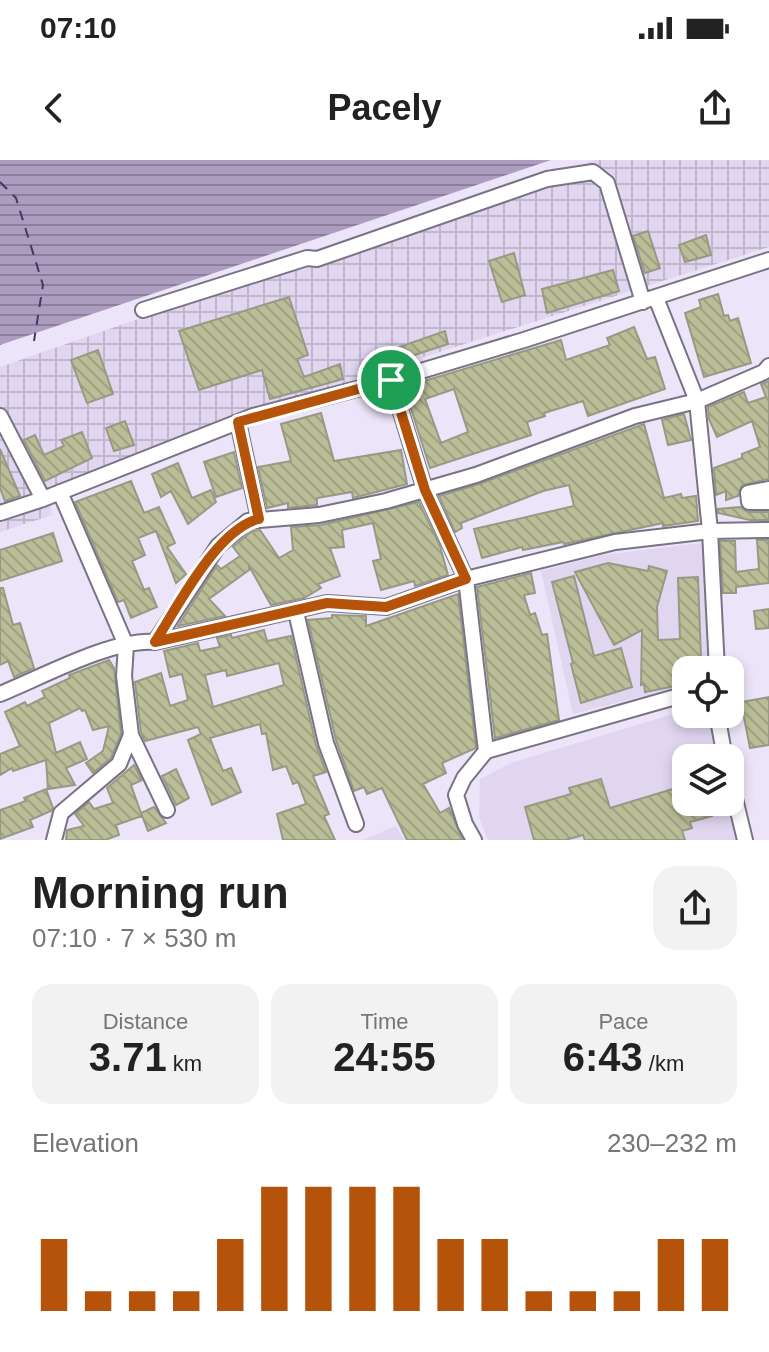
<!DOCTYPE html>
<meta charset="utf-8">
<style>
:root{--surface:#fff;--page:#f2f2f2;--text:#222;--muted:#767676;--accent:#b45309}
body{margin:0;font-family:Helvetica,sans-serif;background:var(--page);color:var(--text);height:100vh;display:flex;flex-direction:column;font-size:30px;white-space:nowrap}
*{box-sizing:border-box;margin:0}
p{font-size:26px;color:var(--muted)}
.icon{flex:none;width:44px;height:44px;fill:none;stroke:currentColor;stroke-width:2;stroke-linecap:round;stroke-linejoin:round}
.map{position:relative;height:680px;overflow:hidden}
.sheet{display:flex;flex-direction:column;background:var(--surface);flex:1}
.sheet>*{flex:none}
.controls{position:absolute;left:672px;top:496px;display:grid;gap:16px}
.controls a{display:grid;place-items:center;width:72px;height:72px;border-radius:16px;background:var(--surface);box-shadow:0 4px 12px #0003;font-size:40px}
.pin{position:absolute;display:grid;place-items:center;width:68px;height:68px;color:#fff;margin:-34px;border:4px solid #fff;border-radius:50%;box-shadow:0 2px 8px #0007}
.round{display:grid;place-items:center;flex:none;width:84px;height:84px;border-radius:24px;background:var(--page)}
.head{display:flex;align-items:center;justify-content:space-between;height:136px;padding:0 32px}
h1{font-size:44px;font-weight:700;line-height:60px}
.stats{display:grid;grid-template-columns:repeat(3,1fr);gap:12px;height:136px;padding:8px 32px}
.stats div{display:grid;align-content:center;border-radius:20px;background:var(--page);text-align:center}
.stats b{font-size:40px;font-weight:700}
.stats small{font-size:22px;font-weight:400}
.stats p{font-size:22px}
.chart{height:224px;padding:16px 32px}
.chart p{display:flex;justify-content:space-between}
.chart svg{width:100%;height:144px;margin-top:8px;stroke:var(--accent);stroke-width:6}
.status{display:flex;justify-content:space-between;align-items:center;height:56px;padding:0 40px;background:var(--surface);direction:ltr}
.status svg{height:22px;fill:currentColor}
header{display:flex;justify-content:space-between;align-items:center;height:104px;padding:0 32px;background:var(--surface);font-size:36px;font-weight:700}
.map>svg:first-child{display:block}
.built{fill:#e1d6f0}
.industrial{fill:url(#industrial-grid)}
.water{fill:url(#water-rules)}
.lines{fill:none;stroke-linecap:round;stroke-linejoin:round}
.ferry{stroke:#4a3464;stroke-width:2;stroke-dasharray:10 8;stroke-linecap:butt}
.building{fill:url(#building-back-hatch);stroke:#979985;stroke-width:2;fill-rule:evenodd}
.minor-casing{stroke:#7a7384;stroke-width:18}
.minor{stroke:#fff;stroke-width:14}
.route-casing{stroke:#fff;stroke-width:16}
.route{stroke:#b45309;stroke-width:10}
</style>
<div class="status"><b>07:10</b><svg viewBox="0 0 49 12"><path d="M0 12V9h3v3zM5 12V6h3v6zM10 12V3h3v9zM15 12V0h3v12zM26 1h20v11H26zM47 4h2v5h-2z"/></svg></div>
<header><svg class="icon" aria-label="back" viewBox="0 0 24 24"><path d="M15 5l-7 7 7 7"/></svg>Pacely<svg class="icon" aria-label="share" viewBox="0 0 24 24"><path d="M12 15V3M7 8l5-5 5 5M5 13v7h14v-7"/></svg></header>
<div class="map">
<svg width="769" height="680" viewBox="0 0 769 680">
<defs>
<pattern id="industrial-grid" width="8" height="8" patternUnits="userSpaceOnUse" patternTransform="scale(2)"><rect width="8" height="8" fill="#e1d6f0"/><path d="M0 4h8M4 0v8" fill="none" stroke="#c0b7cd"/></pattern>
<pattern id="water-rules" width="6" height="5" patternUnits="userSpaceOnUse" patternTransform="scale(2)"><rect width="6" height="5" fill="#ac9dc0"/><path d="M0 2.5h6" fill="none" stroke="#8b7f9b"/></pattern>
<pattern id="building-back-hatch" width="6" height="6" patternUnits="userSpaceOnUse" patternTransform="scale(2)"><rect width="6" height="6" fill="#babe97"/><path d="M-1 5l2 2M0 0l6 6M5-1l2 2" fill="none" stroke="#9fa282"/></pattern>
</defs>
<rect width="100%" height="100%" fill="#ece4f8"/>
<path class="built" d="M701,383l11,127h-26v15l-113,29 -32,-143 62,-16z
M686,550v4h21l13,44h-34v44h44l9,38h-251l-9,-22 1,-39 31,-16z
M396,666l8,14h-41z"/>
<path class="industrial" d="M595,0h174v87l-389,124 -332,117 4,27 -52,17v-165z"/>
<path class="water" d="M0,0h551l-551,185z"/>
<g class="lines">
<path class="ferry" d="M0,22l16,16 27,87 -9,56"/>
</g>
<path class="building" d="M648,71l12,37 -15,5 -12,-37z
M706,75l5,20 -26,7 -6,-17z
M514,93l11,42 -23,7 -13,-41z
M613,110l6,21 -72,22 -5,-24z
M718,134l6,22 4,-1 2,6 8,-3 13,45 -47,14 -19,-64 16,-6 -2,-7z
M289,137l19,58 -11,4 7,18 36,-13 3,15 -73,20 -8,-29 -63,20 -20,-59z
M634,167l13,32 8,-2 10,32 -77,27 -5,-15 -39,12 1,3 -18,6 4,13 -101,33 -26,-81 157,-47 5,20 44,-15 -3,-7zM454,229l14,43 -27,11 -16,-44z
M445,171l3,13 -61,20 -5,-11z
M98,190l15,44 -26,9 -16,-43z
M769,221v98l-27,6 -4,11 -12,4v-9l-10,4 -2,-27 28,-10v-4l18,-7 -8,-26 -35,16 -8,-18 -1,-12 36,-15 4,11 18,-6 -5,-13z
M321,253l13,48 67,-11 6,34 -54,14 -1,-6 -35,6v7l-29,3v-5l-21,5 -9,-41 33,-6 -10,-37z
M684,254l7,26 -23,5 -6,-25z
M125,261l9,24 -20,6 -8,-23z
M644,264l20,74 17,-4 1,4 14,-2 2,25 -35,5v-3l-99,21 -1,-2 -40,8 -1,-3 -40,11 -8,-29 100,-23 -5,-21 -26,6 -82,32 1,5 -7,4 -16,-36 40,-12z
M82,272l10,26 -47,23 -21,-41 11,-5 9,20 20,-9 -3,-6z
M0,289l20,47 -15,5 -5,-13z
M234,292l8,36 -26,9 -12,-35z
M178,303l14,35 19,-8 5,12 -28,22 -17,-33 -10,6 -9,-23z
M131,321l13,32 15,-6 16,36 -8,4 19,27 -10,9 -20,-52 -18,7 7,17 -13,6 12,29 5,-2 8,19 -26,11 -7,-18 -6,2 -43,-100z
M419,342l21,44 8,29 -33,11 -1,-5 -33,9 -8,-29 8,-2 -8,-36 -31,7 2,17 -14,1 10,28 -22,8 3,4 -17,10 -33,7 -22,-39v4l-40,29 16,17 -47,10 39,-61 4,4 19,-13 -7,-9 19,-16 8,-1 19,28 14,-8 -2,-23 30,-2z
M740,347l8,5h21v8h-19l-32,-7v-4z
M53,373l9,28 -62,20v-31z
M757,380h12v43l-33,4v6h-13l-3,-52h15l1,31 23,-3z
M608,403l40,8 1,-5 18,5 -10,36 1,33 22,-1 -2,-61 20,-1 3,81h-8l1,12h-8v14l-41,8 -1,-8 -3,1 1,-55 -28,15 -39,-73z
M531,413l4,20 -11,2 6,20 5,-2 7,22 5,-1 12,86 -64,18 -18,-151z
M574,416l20,80 27,-8 11,39 -51,16 -10,-39 2,-1 -21,-81z
M0,428h3l10,37 7,-2 14,45 -20,9 -6,-16 -8,4z
M458,434l18,154 -34,15 4,10 -23,11 17,29 9,-5 14,32h-56l-25,-52 -15,6 -3,-7 -10,4 -18,-51 -28,-120 24,-2v-3l34,1v10z
M769,449v19l-13,1 -2,-18z
M264,470l3,11 24,-5 25,109 10,27 -13,4 16,38 -5,2 11,24h-52l-6,-26 29,-10 -8,-22 -5,2 -7,-18 -13,4 -7,-37 -4,1 -2,-10 -50,14 13,33 8,-3 10,24 -29,13 -24,-65 13,-6 -3,-7 -53,14 -4,-9 -6,-50 26,-9 9,33 18,-6 -6,-26 -12,3 -6,-26 34,-8 2,8 20,-4 -3,-9 14,-3 1,3zM279,503l5,22 -71,22 -8,-32 21,-5 1,6z
M109,500l5,8 7,66 -10,24 -18,15 -7,-10 17,-12 6,-25 -16,4 -8,-20 -3,1 -2,-3 -31,15 7,30 24,-11 7,17 -21,9 9,17 -27,4 -2,-29 -33,11 -1,-3 -12,7v-21l20,-8 -15,-34 20,-10 2,4 18,-9 -3,-6 28,-13 -1,-3z
M769,537v48l-19,3 -9,-46z
M134,605l8,15 -11,5 11,31 -26,9 3,10 -14,5h-39l1,-10 17,-4 -9,-12 14,-12 5,7 19,-6 -6,-15z
M176,609l13,29 -13,7 -14,-29z
M601,619l9,29 66,-20 2,7 8,-2v9h22l4,14 -22,6 2,6 -10,3 3,9h-100l-2,-5 -18,5h-31l-9,-33 46,-13 -2,-6z
M46,629l7,19 -2,3 -21,9 3,7 -33,12v-29l26,-9 -2,-3z
M154,647l12,16 -18,8 -7,-18z"/>
<g class="lines">
<g class="minor-casing">
<path id="minor" d="M656,138l41,103 13,130 7,139
M143,150l164,-52 10,1 230,-80 46,-7 14,11 36,119
M391,220l34,110 41,89 20,172 -22,27 -8,17 9,29 9,16
M0,256l43,83
M238,262l21,97
M769,329l-21,4 1,9h20
M0,353l43,-14 210,-83 138,-36 133,-40 245,-80
M296,452l30,131 30,81
M155,482l63,-96 30,-25 71,-6 67,-14 90,-26 159,-59 62,-15 67,-29 5,-6
M0,534c40,-16 113,-56 155,-52l172,-39 59,4 80,-28 149,-37 95,-11 59,-1
M717,554l8,44
M131,575l36,75
M486,591l200,-57
M730,618l15,62
M54,680l7,-27 58,-49 12,-29 -7,-59 2,-31 -66,-153"/>
</g>
<use href="#minor" class="minor"/>
</g>
<g class="lines">
<g class="route-casing">
<path id="route" d="M391,220l34,110 41,89 -80,28 -59,-4 -172,39c23,-36 62,-113 104,-123l-21,-97z"/>
</g>
<use href="#route" class="route"/>
</g>
</svg>
<div class="controls">
<a><svg class="icon" aria-label="locate" viewBox="0 0 24 24"><circle cx="12" cy="12" r="6"/><path d="M12 2v4M12 18v4M2 12h4M18 12h4"/></svg></a>
<a><svg class="icon" aria-label="layers" viewBox="0 0 24 24"><path d="M12 4l9 5-9 5-9-5zM3 14l9 5 9-5"/></svg></a>
</div>
<div class="pin" style="left:391px;top:220px;background:#1e9e55"><svg class="icon" aria-label="arrive" viewBox="0 0 24 24"><path d="M6 21V4h12l-3 4 3 4H6"/></svg></div>
</div>
<section class="sheet">
<div class="head"><div><h1>Morning run</h1><p>07:10 · 7 × 530 m</p></div><a class="round"><svg class="icon" aria-label="share" viewBox="0 0 24 24"><path d="M12 15V3M7 8l5-5 5 5M5 13v7h14v-7"/></svg></a></div>
<div class="stats">
<div><p>Distance</p><b>3.71<small> km</small></b></div>
<div><p>Time</p><b>24:55</b></div>
<div><p>Pace</p><b>6:43<small> /km</small></b></div>
</div>
<div class="chart"><p><span>Elevation</span>230–232 m</p>
<svg viewBox="0 0 160 44" preserveAspectRatio="none"><path d="M5 44V22M15 44V38M25 44V38M35 44V38M45 44V22M55 44V6M65 44V6M75 44V6M85 44V6M95 44V22M105 44V22M115 44V38M125 44V38M135 44V38M145 44V22M155 44V22"/></svg>
</div>
</section>
